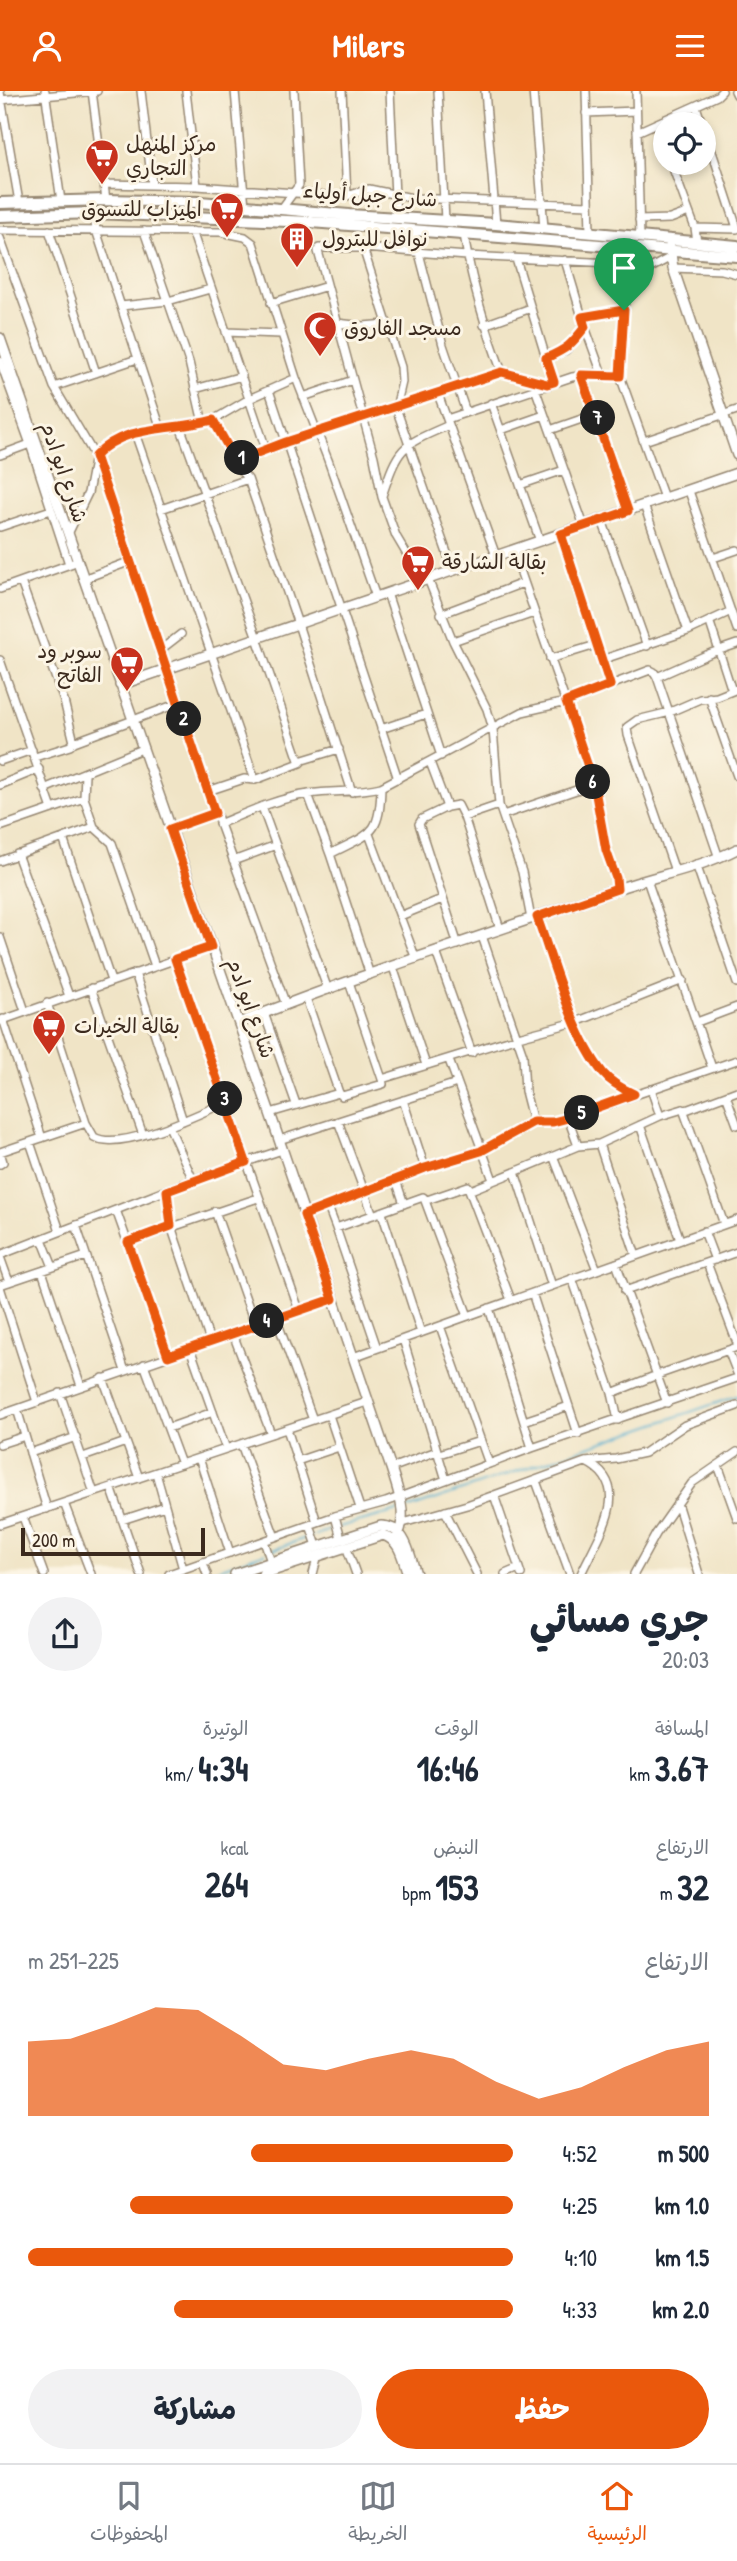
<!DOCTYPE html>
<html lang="ar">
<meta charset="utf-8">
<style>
:root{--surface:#fff;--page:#f2f2f3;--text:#1f2937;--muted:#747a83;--line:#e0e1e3;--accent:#ea580c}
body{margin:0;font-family:"Patrick Hand","Playpen Sans Arabic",sans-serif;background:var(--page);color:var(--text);direction:rtl;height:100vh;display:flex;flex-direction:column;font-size:26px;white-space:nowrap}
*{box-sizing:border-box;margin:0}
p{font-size:23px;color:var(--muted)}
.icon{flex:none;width:38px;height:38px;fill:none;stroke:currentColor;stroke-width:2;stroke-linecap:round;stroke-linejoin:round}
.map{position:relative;height:1483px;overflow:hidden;direction:ltr}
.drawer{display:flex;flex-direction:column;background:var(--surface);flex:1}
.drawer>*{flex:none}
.fabs{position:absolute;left:653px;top:21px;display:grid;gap:14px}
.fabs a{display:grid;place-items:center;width:63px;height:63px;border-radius:50%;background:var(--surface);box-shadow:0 4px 10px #0003;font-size:35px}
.scale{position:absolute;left:21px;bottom:18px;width:184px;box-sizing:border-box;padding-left:7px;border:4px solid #3b2a1e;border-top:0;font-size:19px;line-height:24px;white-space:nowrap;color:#3b2a1e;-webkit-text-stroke:5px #fcf5e5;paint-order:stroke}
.pin{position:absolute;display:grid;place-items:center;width:60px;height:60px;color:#fff;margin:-72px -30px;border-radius:50% 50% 50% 0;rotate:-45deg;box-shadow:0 0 7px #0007}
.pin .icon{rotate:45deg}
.km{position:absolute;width:35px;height:35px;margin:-18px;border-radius:50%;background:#222;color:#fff;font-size:19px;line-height:35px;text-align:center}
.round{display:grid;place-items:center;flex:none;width:74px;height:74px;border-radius:37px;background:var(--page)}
.head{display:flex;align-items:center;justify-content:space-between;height:119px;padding:0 28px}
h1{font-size:38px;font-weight:700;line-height:52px}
.figures{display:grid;grid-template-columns:repeat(3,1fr);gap:10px;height:119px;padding:7px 28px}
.figures div{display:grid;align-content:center}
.figures b{font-size:35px;font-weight:700}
.figures small{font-size:19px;font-weight:400}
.figures p{font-size:19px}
.chart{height:196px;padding:14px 28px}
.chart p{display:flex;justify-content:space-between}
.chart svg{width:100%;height:126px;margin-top:7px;fill:var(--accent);opacity:.7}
.primary-button{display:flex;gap:14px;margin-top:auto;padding:14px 28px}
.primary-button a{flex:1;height:80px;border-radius:42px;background:var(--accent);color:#fff;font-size:28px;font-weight:700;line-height:80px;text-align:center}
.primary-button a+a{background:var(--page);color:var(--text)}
ul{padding:0 28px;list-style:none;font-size:23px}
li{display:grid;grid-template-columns:112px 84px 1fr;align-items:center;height:52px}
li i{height:18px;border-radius:9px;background:var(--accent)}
header{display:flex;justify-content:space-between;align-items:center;height:91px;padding:0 28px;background:var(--accent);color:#fff;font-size:32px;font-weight:700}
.dock{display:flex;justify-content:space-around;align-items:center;height:98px;border-top:2px solid var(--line);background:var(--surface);font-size:19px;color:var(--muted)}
.dock a{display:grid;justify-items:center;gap:4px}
.dock .current{color:var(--accent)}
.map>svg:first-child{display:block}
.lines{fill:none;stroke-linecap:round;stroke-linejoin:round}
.stream{stroke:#51aecf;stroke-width:2}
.minor-casing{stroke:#968772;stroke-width:10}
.tertiary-casing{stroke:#968772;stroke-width:12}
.primary-casing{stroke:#968772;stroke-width:14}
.minor{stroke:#fff;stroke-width:7}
.tertiary{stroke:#fff;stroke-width:9}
.primary{stroke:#fff;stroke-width:10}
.route-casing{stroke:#fff;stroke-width:14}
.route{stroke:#ea580c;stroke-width:9}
.labels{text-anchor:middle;stroke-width:6;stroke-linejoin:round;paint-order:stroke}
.poi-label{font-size:21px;fill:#3b2a1e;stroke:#fcf5e5;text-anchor:start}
.street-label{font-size:21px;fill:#3b2a1e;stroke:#fcf5e5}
</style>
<header><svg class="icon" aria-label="menu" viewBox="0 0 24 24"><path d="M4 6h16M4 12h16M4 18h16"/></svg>Milers<svg class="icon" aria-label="person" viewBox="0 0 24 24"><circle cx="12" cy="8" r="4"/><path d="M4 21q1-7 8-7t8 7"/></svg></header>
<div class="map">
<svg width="737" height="1483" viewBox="0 0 737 1483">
<rect width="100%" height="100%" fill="#fcf5e5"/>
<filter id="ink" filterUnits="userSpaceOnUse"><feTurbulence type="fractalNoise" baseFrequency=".0143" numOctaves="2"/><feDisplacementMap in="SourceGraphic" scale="14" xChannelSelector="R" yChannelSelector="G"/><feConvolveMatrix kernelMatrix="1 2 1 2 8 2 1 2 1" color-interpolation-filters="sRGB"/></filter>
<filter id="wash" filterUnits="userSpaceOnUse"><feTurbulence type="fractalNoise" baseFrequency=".00686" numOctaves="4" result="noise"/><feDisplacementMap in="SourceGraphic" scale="28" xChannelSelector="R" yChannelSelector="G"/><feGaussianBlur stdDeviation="1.57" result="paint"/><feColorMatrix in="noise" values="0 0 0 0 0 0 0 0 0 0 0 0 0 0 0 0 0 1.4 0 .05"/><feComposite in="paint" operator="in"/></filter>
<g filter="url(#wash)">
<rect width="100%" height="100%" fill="#f0e4c6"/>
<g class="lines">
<path class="stream" d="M407,1418l330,-113
M339,1436l59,-16
M316,1444l18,-7
M270,1460l41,-15
M210,1481l55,-19"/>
</g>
</g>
<g filter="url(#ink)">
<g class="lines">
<g class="minor-casing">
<path id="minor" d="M45,0l16,110
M92,0l14,109
M141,0l11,93
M186,0l11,95 141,10h9l22,-7 43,9 177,7
M235,0l10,116
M342,0l5,105
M390,0l6,126
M438,0l7,129
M485,0l11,133
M533,0l11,137
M586,0l4,141
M636,0l4,147
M735,0l2,4
M0,1l19,110
M0,9l97,-9
M696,15l6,18
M586,22l50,-2
M657,33l8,22
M704,36l33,101
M637,41l80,-36 5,-5
M671,72l24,65 2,14
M104,93l93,2
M282,117l17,-23 -5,-94
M94,122l2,17 65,199
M639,129l31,-1 19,-7
M695,137l42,1
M0,139l221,2 24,5 8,6 43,135 32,82 48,137
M49,139l47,143
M413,139l30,115 23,67
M144,140l45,131 14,61
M192,140l74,218
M464,143c7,48 21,93 38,138
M0,147l54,149 41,69 113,335 78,214
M363,157l38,119 1,15 -6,26 57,162
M516,168l30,99
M565,169l17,57 41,-7
M673,177l49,2 15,4
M271,212l56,-17
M121,215l47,-5 42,-12
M337,232l26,3 24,-2
M584,233l18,50
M484,234l47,-17
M226,241l55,2
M0,270l30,83 39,120
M581,284l47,136
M353,289l-35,-129 1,-3h44l104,8 145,7 23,2 7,6
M554,291l-8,-24 20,-8 19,-23
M54,296l83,-28
M535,297l49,138
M195,298l47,-13
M269,299l129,389
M438,303l58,162
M303,306l50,-17 21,77 8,40 14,39 13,22 19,21 25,62 81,-28
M491,312l49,138
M447,328l125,-42 23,-3 25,2
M213,329l26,49 9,10 50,145 54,168
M180,335l77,212 43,125
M501,339l43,-15
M550,339l46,-16
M135,342l120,347
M644,350l93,-31
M0,364l30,-11
M236,370l50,-19 216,-70 45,12
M520,394l44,-15
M689,400l48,138
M382,405c17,-51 19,-50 67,-71
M664,407l-44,-122 3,-66 9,-32 39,-21
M644,414l44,126 43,-20
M161,418l87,-30
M602,429l45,126
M0,436l51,-17
M68,443l20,-41 7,-37 11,-11 29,-12 78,-13 36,-21 47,-21
M561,443l49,151
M513,459l81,234 12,66 10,28 1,11
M713,467l24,-8
M83,488l48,-18
M21,491l43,119 10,41 -4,4 -35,11
M0,498l73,-26
M387,502l54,163
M441,523l82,-31
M710,532l22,68
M453,550l34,68 6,20 6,76 23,67 9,47
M159,560l22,-17
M550,568l46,-14
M0,569l52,149
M601,569l87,-29
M657,586l54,-24 26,-9
M709,606l28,79
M381,638l45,-15
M74,651l105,-39
M0,670l32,-11
M430,671l17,45 11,-2 6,12 35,-12
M85,682l-1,25 10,29 18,16 43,123
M0,694l39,-16
M44,698l98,-40
M208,700l36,-12 11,1 45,-17 3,-3 36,-11
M308,703l22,60 40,121
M262,716l66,183
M447,716l-25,12 -3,5 39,121
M503,724l91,-31
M464,726l36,112
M219,733c29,-12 59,-26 90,-30 24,-4 48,-1 72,-7l141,-75 44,-10 84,-32 4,2 3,5 62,181
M0,736l84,-29
M170,738l45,-16
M369,743l47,125
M63,747l48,143
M17,763l52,142
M330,763c41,-21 50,-18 51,-67
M0,770l94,-34
M233,770l43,-16
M696,773l41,119
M675,780l-47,-136 -1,-8 10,-7 33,-8 30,-13 17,-2 20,-8
M647,789l65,188
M400,825l42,-17
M537,826c17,47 35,117 66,156 8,10 20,16 31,21
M482,845l41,119 2,36 8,31
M0,846l25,74
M436,861l36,101
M175,868l124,351
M393,876l33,98
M135,882l48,148
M349,891l33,97
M91,897l52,147
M306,907l33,95
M47,912l39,120
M264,922l32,91
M3,928l39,119
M0,930l211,-74
M697,931l40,-15
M449,969l44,120
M651,998l9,27
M726,1004l11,30
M403,1009l22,68
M270,1022l69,-20 3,3 41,-12 -1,-5 136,-42 58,-15 107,-42
M568,1027l10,28
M338,1030l35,94
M640,1034l40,115
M169,1035l24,54
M279,1049l178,-57
M30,1051l30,89
M599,1053l37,112
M554,1067l43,112
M0,1073l3,-2 -3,-10 86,-29 8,14c27,15 105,-23 132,-35
M515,1081l37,114
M396,1089l8,24
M468,1096l43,113
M167,1100l4,35 39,115
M424,1107l44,118
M328,1116l8,21 87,-31 4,3 41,-14 3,4 107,-44 21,-2 61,-28 23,-7
M116,1119l52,146
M215,1120l40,114
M382,1122l39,120
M304,1124l121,-47 56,-17 52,-29h20l15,-4 169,-58
M724,1133l-41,-115 3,1 51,-19
M76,1134l49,146
M336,1137l41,120
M704,1140l11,29
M42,1148l11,28
M128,1151l130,-44
M0,1164l193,-75 89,-30
M0,1166l9,25
M616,1172l51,140
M707,1172l30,80
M42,1180l39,115
M572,1187l40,115 6,27
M0,1194l86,-29
M0,1196l37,115
M625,1200l112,-39
M532,1202l46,141
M489,1217l43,140
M276,1227l37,102
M440,1235l49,138
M233,1243l38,100
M403,1248l43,141
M190,1257l36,101
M728,1259l9,23
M353,1266l384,-137
M144,1273l37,100
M103,1287l36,100
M60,1302l34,100
M612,1302l45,-18 80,-28
M17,1318l30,100
M0,1324l333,-116
M329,1324l31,93
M524,1330l45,-15
M168,1337l45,-16
M287,1338l30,93
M0,1353l25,-8
M241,1353l34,93
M30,1362l46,-16
M83,1366l43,-15
M199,1367l31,95
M297,1370l42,-14
M718,1374l19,53
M391,1377l46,-17 2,3 41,-13
M156,1382l27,96
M536,1390l34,93
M111,1396l30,87
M494,1404l27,79
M64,1412l27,71
M677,1412l22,71
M445,1420l32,63
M335,1425l6,22
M23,1426l21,57
M122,1429l43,-14
M403,1432l64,-18 118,-43 31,-3 28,-6 41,-28 52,-19
M0,1433l367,-122
M310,1434l7,21
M264,1450l7,21
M346,1455l10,28
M203,1472l4,11
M169,1483l166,-58 51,-14 146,-54 205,-70
M313,1483l5,-19
M505,1483l14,-6
M581,1483c16,-36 55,-88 5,-112
M634,1483l22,-40 36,-51 45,-31"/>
</g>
<g class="tertiary-casing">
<path id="tertiary" d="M670,155l3,22 64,187
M0,247l270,775 121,355c7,23 19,50 4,72
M120,594l617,-212
M239,932c121,-49 248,-88 372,-132 41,-15 87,-22 126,-42
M235,1483l146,-48c25,0 28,28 35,48
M263,1483l120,-39c18,6 19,23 25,39"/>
</g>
<g class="primary-casing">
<path id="primary" d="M0,112l106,-3 94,2 149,13 147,9 241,22
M0,125l94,-3 217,9 426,34"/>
</g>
<use href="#minor" class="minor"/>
<use href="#tertiary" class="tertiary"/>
<use href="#primary" class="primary"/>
</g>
</g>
<g class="lines" filter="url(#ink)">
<g class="route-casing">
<path id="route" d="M624,219l-4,66 -39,-1 47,136 -67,23 49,151 -44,17 28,82 12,66 10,28 1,11 -80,28c17,47 35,117 66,156 8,10 20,16 31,21l-66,24 -15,4h-20l-52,29 -56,17 -121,47 29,84 -165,57 -40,-114 43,-16 -4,-35 79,-29 -71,-203 36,-12 -41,-118 45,-16 -120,-357c30,-33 79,-25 118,-36l23,41 50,-19 216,-70 45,12 7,-2 -8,-24c21,-9 25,-13 39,-31l-3,-10z"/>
</g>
<use href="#route" class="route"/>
</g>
<defs>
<g id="supermarket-pin" transform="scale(1.75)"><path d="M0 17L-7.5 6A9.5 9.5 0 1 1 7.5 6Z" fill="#c8321e" stroke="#fcf5e5"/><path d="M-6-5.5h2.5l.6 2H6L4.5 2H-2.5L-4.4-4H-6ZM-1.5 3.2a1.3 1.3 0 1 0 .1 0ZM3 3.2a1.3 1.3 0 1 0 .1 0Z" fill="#fff"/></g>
<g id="building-pin" transform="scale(1.75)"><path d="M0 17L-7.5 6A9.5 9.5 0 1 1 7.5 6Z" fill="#c8321e" stroke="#fcf5e5"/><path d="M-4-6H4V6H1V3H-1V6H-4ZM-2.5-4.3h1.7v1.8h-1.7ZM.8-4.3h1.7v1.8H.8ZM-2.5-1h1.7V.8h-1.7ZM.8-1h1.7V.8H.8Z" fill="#fff"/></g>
<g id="mosque-pin" transform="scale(1.75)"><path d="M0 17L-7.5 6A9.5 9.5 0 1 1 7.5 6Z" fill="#c8321e" stroke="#fcf5e5"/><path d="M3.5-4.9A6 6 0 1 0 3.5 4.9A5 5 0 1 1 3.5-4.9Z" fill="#fff"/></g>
</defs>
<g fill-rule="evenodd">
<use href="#supermarket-pin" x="102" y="65"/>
<use href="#supermarket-pin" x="227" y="118"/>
<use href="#building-pin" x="297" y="148"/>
<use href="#mosque-pin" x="320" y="237"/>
<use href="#supermarket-pin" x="418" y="471"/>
<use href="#supermarket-pin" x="127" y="572"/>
<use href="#supermarket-pin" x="49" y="935"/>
</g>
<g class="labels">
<g class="poi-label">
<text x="126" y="60">مركز المنهل<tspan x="126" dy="24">التجاري</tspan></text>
<text x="202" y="125" text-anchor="end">الميزاب للتسوق</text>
<text x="322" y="155">نوافل للبترول</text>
<text x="344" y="244">مسجد الفاروق</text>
<text x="442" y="478">بقالة الشارقة</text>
<text x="102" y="567" text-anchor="end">سوبر ود<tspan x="102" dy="24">الفاتح</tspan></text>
<text x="74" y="942">بقالة الخيرات</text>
</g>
<g class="street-label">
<text transform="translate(370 104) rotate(4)" y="7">شارع جبل أولياء</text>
<text transform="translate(64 381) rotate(71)" y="7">شارع ابو ادم</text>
<text transform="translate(251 917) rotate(70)" y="7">شارع ابو ادم</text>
</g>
</g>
</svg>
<div class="fabs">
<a><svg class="icon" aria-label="locate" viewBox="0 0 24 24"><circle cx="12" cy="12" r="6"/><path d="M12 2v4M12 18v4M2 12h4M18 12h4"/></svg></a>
</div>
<div class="scale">200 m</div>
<div class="pin" style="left:624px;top:219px;background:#1e9e55"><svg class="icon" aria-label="arrive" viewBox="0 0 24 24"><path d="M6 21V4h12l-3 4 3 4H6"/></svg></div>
<b class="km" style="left:242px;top:367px">1</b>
<b class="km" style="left:184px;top:628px">2</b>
<b class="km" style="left:225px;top:1008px">3</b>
<b class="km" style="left:267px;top:1230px">4</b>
<b class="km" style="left:582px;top:1022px">5</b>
<b class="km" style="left:593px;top:691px">6</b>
<b class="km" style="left:598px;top:327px">7</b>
</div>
<section class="drawer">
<div class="head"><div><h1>جري مسائي</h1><p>20:03</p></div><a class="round"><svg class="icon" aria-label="share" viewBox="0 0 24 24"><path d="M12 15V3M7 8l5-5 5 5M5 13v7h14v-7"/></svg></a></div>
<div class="figures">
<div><p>المسافة</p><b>3.67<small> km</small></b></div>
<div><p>الوقت</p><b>16:46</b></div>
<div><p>الوتيرة</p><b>4:34<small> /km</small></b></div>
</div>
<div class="figures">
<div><p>الارتفاع</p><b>32<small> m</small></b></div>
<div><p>النبض</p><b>153<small> bpm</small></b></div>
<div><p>kcal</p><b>264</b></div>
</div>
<div class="chart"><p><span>الارتفاع</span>225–251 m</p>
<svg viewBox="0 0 160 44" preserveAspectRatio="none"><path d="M0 44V18L10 17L20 12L30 6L40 7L50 16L60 26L70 28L80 24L90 21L100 24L110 32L120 38L130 34L140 27L150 21L160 18V44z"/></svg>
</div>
<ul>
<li><b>500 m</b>4:52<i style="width:54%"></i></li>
<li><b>1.0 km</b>4:25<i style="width:79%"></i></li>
<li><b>1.5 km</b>4:10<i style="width:100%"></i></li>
<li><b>2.0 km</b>4:33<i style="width:70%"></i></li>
</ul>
<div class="primary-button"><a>حفظ</a><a>مشاركة</a></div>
</section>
<nav class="dock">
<a class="current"><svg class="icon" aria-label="home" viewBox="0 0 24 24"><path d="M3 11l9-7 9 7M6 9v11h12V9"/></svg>الرئيسية</a>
<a><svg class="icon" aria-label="map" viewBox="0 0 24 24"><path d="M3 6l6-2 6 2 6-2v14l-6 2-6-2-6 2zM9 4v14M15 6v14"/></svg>الخريطة</a>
<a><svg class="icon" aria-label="saved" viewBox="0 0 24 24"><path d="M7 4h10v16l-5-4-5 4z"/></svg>المحفوظات</a>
</nav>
